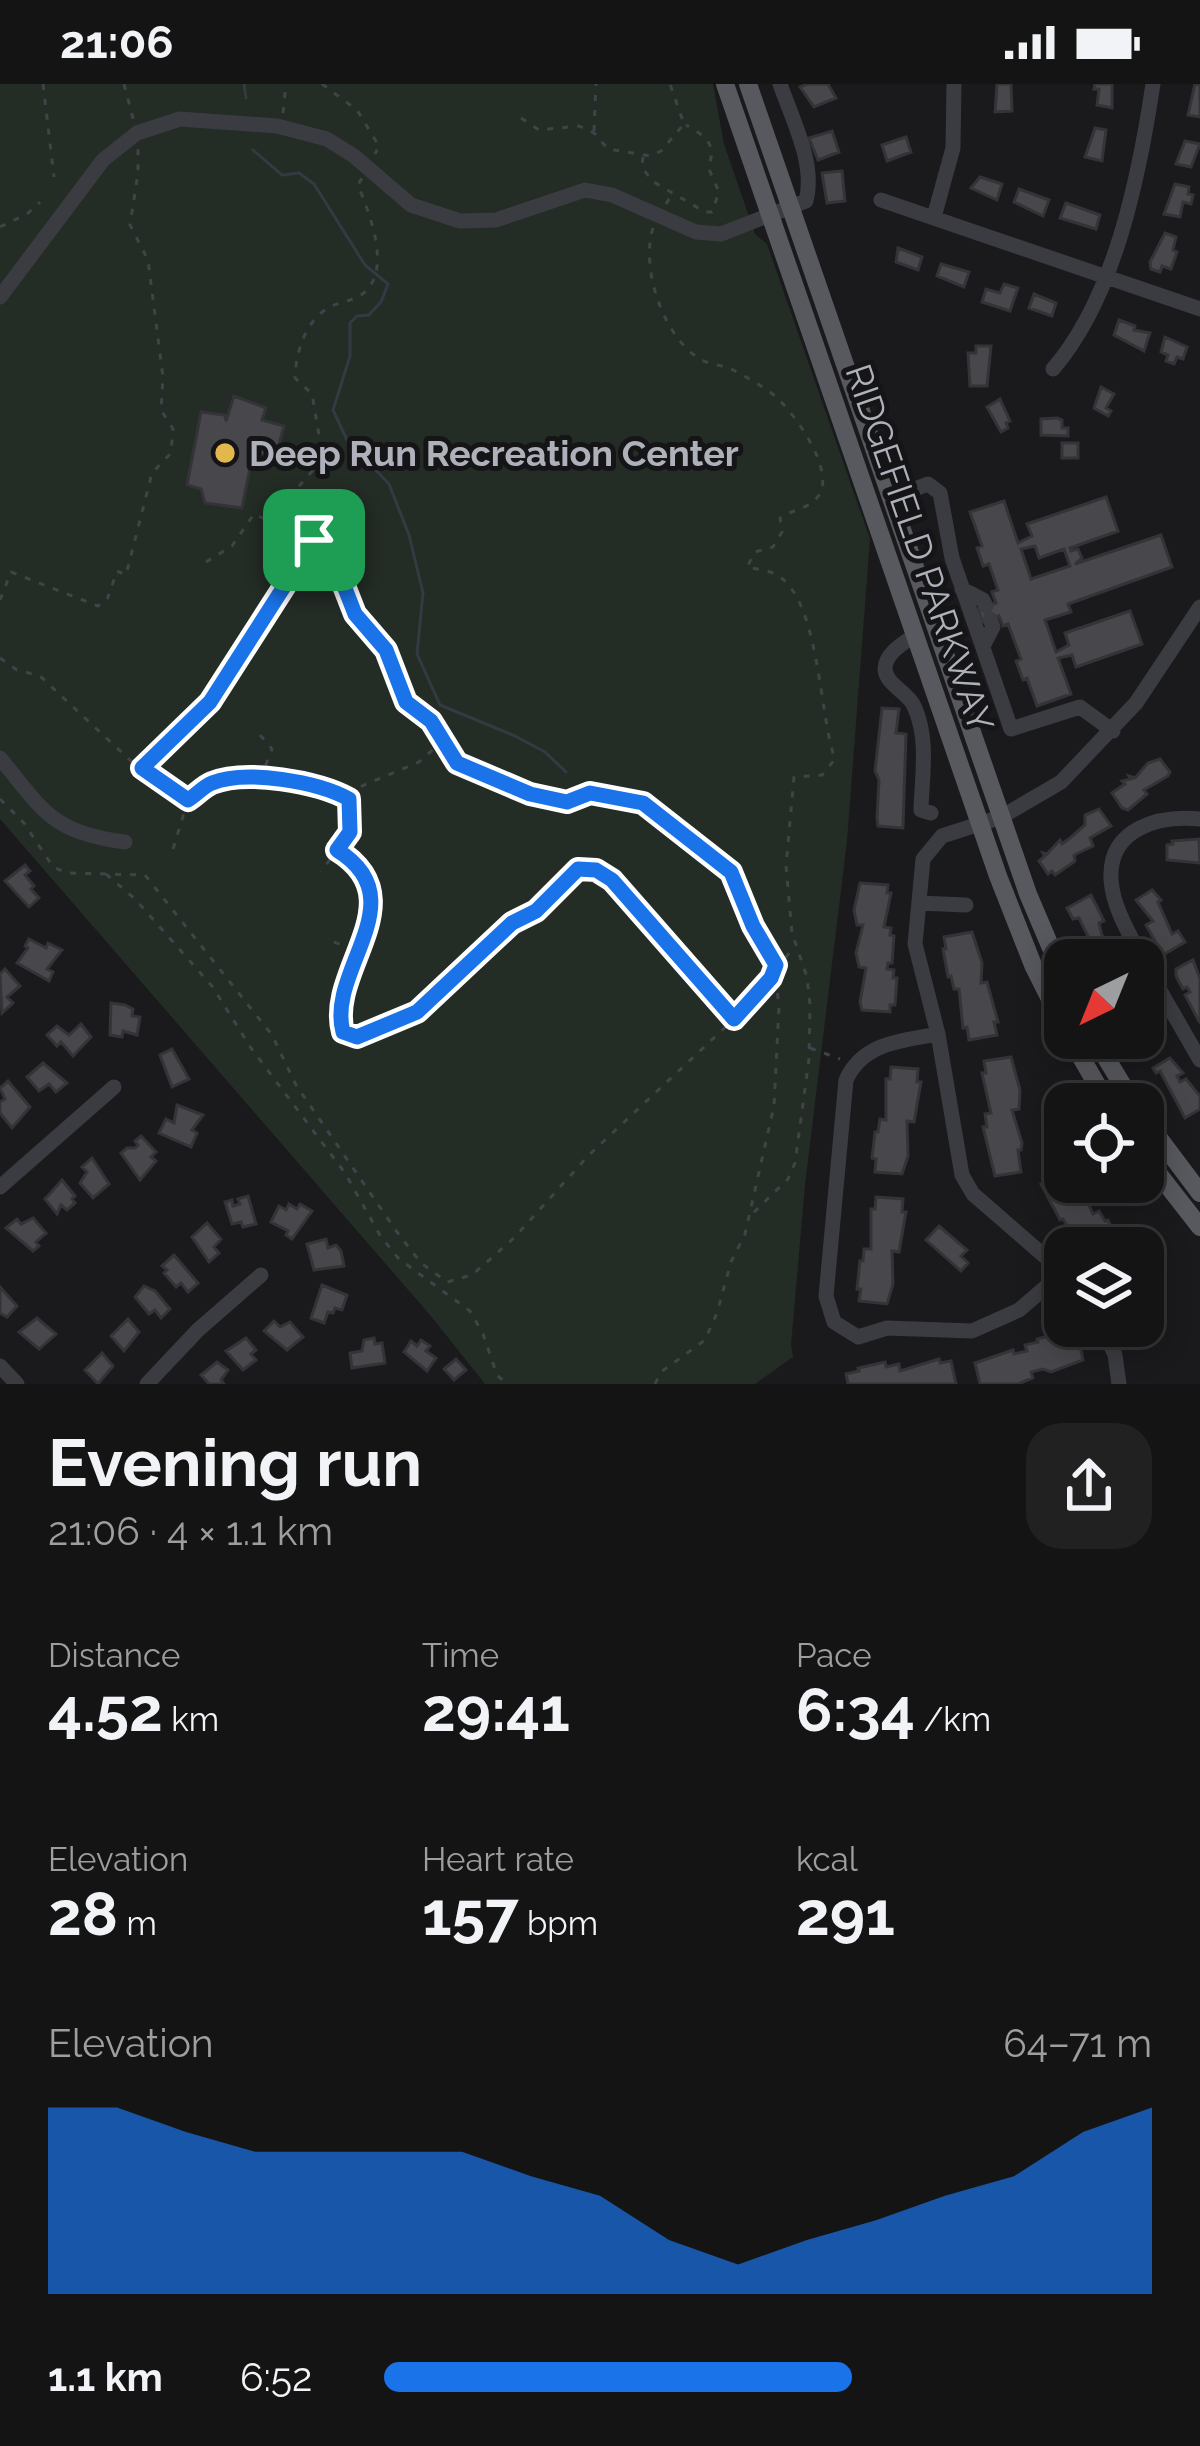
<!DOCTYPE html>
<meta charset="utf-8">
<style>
:root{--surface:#141415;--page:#212122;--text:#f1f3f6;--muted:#9d9ea0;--line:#333334;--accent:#1a73e8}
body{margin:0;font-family:Raleway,sans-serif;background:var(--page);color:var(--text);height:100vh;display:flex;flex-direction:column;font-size:45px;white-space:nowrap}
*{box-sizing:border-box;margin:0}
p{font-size:39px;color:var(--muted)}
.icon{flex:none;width:66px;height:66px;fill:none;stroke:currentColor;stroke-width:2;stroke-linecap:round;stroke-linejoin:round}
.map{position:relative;height:1300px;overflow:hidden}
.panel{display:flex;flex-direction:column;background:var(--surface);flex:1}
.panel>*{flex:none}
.needle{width:78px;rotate:223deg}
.controls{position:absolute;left:1044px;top:855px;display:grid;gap:24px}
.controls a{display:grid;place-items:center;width:120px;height:120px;border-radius:24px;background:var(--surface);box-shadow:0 6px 30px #0003,0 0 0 3px var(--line);font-size:60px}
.pin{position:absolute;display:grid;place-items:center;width:102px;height:102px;color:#fff;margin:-51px;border-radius:24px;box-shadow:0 6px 18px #0006}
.round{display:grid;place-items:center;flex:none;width:126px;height:126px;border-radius:36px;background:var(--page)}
.head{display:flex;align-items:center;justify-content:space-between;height:204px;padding:0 48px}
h1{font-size:66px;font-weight:700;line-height:90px}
.stats{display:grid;grid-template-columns:repeat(3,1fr);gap:18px;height:204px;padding:12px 48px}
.stats div{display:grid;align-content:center}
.stats b{font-size:60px;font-weight:700}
.stats small{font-size:33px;font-weight:400}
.stats p{font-size:33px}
.chart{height:336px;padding:24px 48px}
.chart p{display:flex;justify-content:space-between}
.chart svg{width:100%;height:216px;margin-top:12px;fill:var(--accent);opacity:.7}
ul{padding:0 48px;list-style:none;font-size:39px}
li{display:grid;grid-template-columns:192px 144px 1fr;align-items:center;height:90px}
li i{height:30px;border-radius:15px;background:var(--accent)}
.status{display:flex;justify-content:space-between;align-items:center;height:84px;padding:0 60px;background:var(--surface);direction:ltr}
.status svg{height:33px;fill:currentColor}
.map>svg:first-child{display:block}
.green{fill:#242c26}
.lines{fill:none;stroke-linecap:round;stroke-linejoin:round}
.stream{stroke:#333a41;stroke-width:3}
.building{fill:#47474c;stroke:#343438;stroke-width:3;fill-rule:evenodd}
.path{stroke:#414348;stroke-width:3;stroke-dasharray:6 9;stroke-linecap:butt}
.minor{stroke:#3b3c41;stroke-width:15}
.major{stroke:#58595f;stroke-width:18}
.route-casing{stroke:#fff;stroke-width:24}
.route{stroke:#1a73e8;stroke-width:15}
.poi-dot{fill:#e2b84c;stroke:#151517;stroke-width:4.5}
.labels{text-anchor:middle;stroke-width:10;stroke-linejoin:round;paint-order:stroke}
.poi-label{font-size:36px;font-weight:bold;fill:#aeb1ba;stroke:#151517;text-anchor:start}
.street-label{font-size:36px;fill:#aeb1ba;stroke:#151517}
</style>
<div class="status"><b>21:06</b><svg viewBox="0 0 49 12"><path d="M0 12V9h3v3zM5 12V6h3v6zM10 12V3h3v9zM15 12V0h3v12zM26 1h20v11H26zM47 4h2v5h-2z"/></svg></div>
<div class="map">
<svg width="1200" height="1300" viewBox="0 0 1200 1300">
<rect width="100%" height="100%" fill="#1a1a1c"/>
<path class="green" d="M0,0h713l11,60 31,90 12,10 103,295 -23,302 -42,344 -14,160 2,12 -38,27h-270l-55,-69 -430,-496z"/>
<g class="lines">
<path class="stream" d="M244,0l2,14
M253,66l29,25 17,-2 15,11 51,81 23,19 -7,18 -12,13 -12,1 -7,7v33l-17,54 14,30 42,44 20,51 14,58 -6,61 23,51 75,31 30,16 21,20"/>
</g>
<path class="building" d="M807,0h21l8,14 -22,9 -14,-20z
M997,0h14l1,27 -17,1z
M1095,0h17v24l-15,-3 2,-16h-5z
M1195,0l5,1v32l-12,-2z
M1095,44l11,2 -4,31 -17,-4z
M832,47l7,21 -21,8 -9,-22z
M906,53l5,15 -24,9 -5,-16z
M1185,57l15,3 -9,23 -15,-3z
M842,87l3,30 -18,2 -5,-30z
M980,93l22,7 -5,16 -26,-12z
M1175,100l14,3 -1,7 5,1 -2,9 -8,-2 -3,15 -16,-3z
M1019,105l30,11 -6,16 -29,-14z
M1066,119l34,12 -4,14 -36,-11z
M1165,149l11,4 -3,13 4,2 -6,17 -9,-3 -2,6 -9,-3 -1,-7z
M898,164l24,9 -4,13 -22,-8z
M941,180l28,8 -5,15 -27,-11z
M1004,200l14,4 -8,23 -28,-9 4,-13 14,4z
M1034,210l22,9 -4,13 -23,-8z
M1119,236l16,6 -1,4 16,3 -6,18 -30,-16z
M1165,253l22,10 -4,12 -6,-2 -3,7 -8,-3 2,-6 -7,-3z
M976,262h15l-4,40h-17l-2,-33h8z
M1101,303l13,7 -8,14 5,3 -3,5 -14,-8z
M234,312l32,12 -4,12 22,6 -9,33 -22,-6 -11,55 -37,-5 -4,-14 -14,-4 14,-73 24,3 1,6z
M1000,315l10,22 -4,2 2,5 -7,4 -14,-25z
M1057,334l5,2v8h6v8l-27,-1v-16z
M1062,359h16v15h-16z
M1106,413l12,34 -48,17 1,3 7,-2 4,9 -7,6 86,-29 11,32 -104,37 3,8 -26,8 11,32 13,-7 -4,-12 65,-22 12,33 -66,23 -4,-12 -14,3 13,36 -34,12 -10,-28 -4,2 -7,-19 5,-2 -13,-35 -5,2 -4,-10 -17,6 -4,-13 18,-6 -4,-11 6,-2 -9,-26 -6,2 -6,-18 5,-2 -12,-34 34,-11 14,42 14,-7 -5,-12zM1035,462l4,12 25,-9 6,17 -39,13 -10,-30z
M882,624l17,1 -3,24 10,1 -3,94 -25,-2 -1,-8 2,-38 -4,-9z
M1160,675l10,13 -2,4 -24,14 3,4 -19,16 -6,-2 -10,-15 13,-9 -3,-3 9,-2 -2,-3 6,2 13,-15z
M1099,725l12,17 -21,12 3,8 -19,9 1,6 -20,14 -3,-4 -4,3 -9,-13 6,-5 -2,-3 4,1 13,-14 2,4 8,-6 15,-13v-10z
M1199,755l1,24 -33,-3v-15l6,-1 -1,-3z
M25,781l5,6 -5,4 9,11 -3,3 8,9 -10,9 -24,-26z
M860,799l28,2 -1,8h4l-7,34 7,1 -1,7 4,1 -2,27h-4l-1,6 7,1 -1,8h4l-2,27h-5v7l-28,-2 -2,-8 6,-34 -7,-1 -3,-14 7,-28h-6l-3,-15z
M1152,806l9,10 -3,2 14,32 6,-3 7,11 -22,13 -17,-30 7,-4 -17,-21z
M1091,811l13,26 -5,2 3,12 13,16 -16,8 -20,-41 -6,1 -6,-11z
M972,848l10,31 -1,20 6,-1 11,40h-4l3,13 -28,5 -2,-13 -4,1 -4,-39h-5l-3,-13 -3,1 -5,-28h3l-2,-12z
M29,855l17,9 2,-5 14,7 -15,19 6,3 -4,9 -32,-18 11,-15 -3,-2z
M1193,876l7,19v44l-15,-28 5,-3 -3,-5 -4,2 -7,-13v-7z
M5,885l15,17 -13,11 6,6 -11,10 -2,-39z
M111,919l14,2 8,4 -1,7 8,1 -3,18 -14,-4 -1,6 -12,-2z
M1147,928l11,30 -14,8 -7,-12h6v-24z
M81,940l10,13 -18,19 -12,-14 -4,4 -10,-11 10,-9 12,9z
M172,965l17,30 -17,8 -12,-32z
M1011,973l9,33 -1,19 -7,1 10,33 -1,7h-3l3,22 -26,4 -12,-49h4l-2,-13 6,-1 -9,-40h4l-2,-12z
M1170,974l13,15 -6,3 3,6 6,-3 14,17v13l-15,9 -25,-47 -4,2 -3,-5z
M43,979l24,20 -11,9 -7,-8 -10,7 -12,-14z
M891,983l27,2 -1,13h4l-7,40 -7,-1 1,35 -6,18 -27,-2 1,-13 -4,-1 3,-26h3l2,-13 6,1v-41h4z
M8,997l22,26 -18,21 -12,-15v-11l5,-3 -5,-11z
M177,1021l26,10 -11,15 5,3 -6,14 -32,-14 7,-14 8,4z
M141,1052l15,16 -5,5 5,4 -16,19 -19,-27 6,-5h8l3,-3 -3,-4z
M92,1074l17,26 -16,14 -13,-15 7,-11 -5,-5z
M1065,1085v13l14,2 14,30 6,-3 6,10 3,-1 14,28h-36l-11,-22 -6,3 -6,-10 -3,1 -19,-36z
M62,1096l13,16 -3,3 3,4 -8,7 -6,-5 -4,9 -12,-15z
M248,1112l8,28 -13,3 -2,-5 -9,2 -7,-22 7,-2 1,6 7,-2 -2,-5z
M876,1113l27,2 -1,13h4l-7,40 -7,-1 1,33 -6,20 -28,-3 2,-12h-4l3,-28h3l1,-12h7v-40h4z
M289,1120l8,5 3,-5 12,7 -20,28 -6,-4 2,-4 -17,-9 8,-16 7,4z
M33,1134l13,15 -10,9 3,4 -6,5 -27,-23 11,-9 4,5z
M207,1139l14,16 -7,8 5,6 -10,9 -17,-25z
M939,1142l28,24 -6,6 7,7 -7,8 -35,-31z
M326,1155l2,9 8,-3 5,6 3,15 -30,4 -7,-26z
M174,1171l24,28 -10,9 -7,-9 -5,4 -12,-14 3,-3 -5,-4z
M1143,1180l17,33 -17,11z
M322,1201l25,10 -5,15 -7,-2 -2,5 -5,-1 -4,11 -13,-5z
M144,1202l11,5 15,18 -9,9 -6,-8 -6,4 -14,-17z
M0,1203l17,19 -10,11 -7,-4z
M37,1234l19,16 -17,15 -20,-17z
M128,1235l11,13 -15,19 -13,-15z
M274,1237l6,6 10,-5 13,15 -16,13 -23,-19z
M1064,1248l1,4 12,-3 6,27 -32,12 -8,-3 -12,3 2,6 -15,6h-38l-5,-21 38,-13 1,4 13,-3 -2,-6 13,-3 -1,-3z
M246,1254l10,12 -5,4 5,6 -13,10 -17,-19z
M374,1254l1,6 7,-1 3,20 -33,5 -2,-15 12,-2 2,-11z
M421,1256l9,6 -4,5 10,7 -9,13 -23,-19 7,-11 6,5z
M102,1269l11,13 -15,18 -13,-14z
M456,1275l10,11 -12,10 -10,-11z
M939,1275l1,4 11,-2 5,23h-108l-2,-10 13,-3 -1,-3 27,-6 1,5 13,-3 1,7z
M217,1278l11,8 -7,10 3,4h-15l-8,-9z"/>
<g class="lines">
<path class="path" d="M43,0l11,93
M124,0l10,38
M322,0l35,26 22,36 -4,8
M283,29l3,-29
M521,34l18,12 40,-4 15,7 14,16 42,7 11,-5 23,-27 -14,-40
M594,47l2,-47
M643,73l-1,10 10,14 53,31h7l7,-20 -11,-25c10,-23 -3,-31 -22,-42
M666,120l6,-10
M0,143l27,-13 13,-12
M653,144c-13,40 11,112 49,132 9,5 19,5 27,8 13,6 29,16 41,24 21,15 66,77 49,103 -9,14 -26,14 -39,23l2,14 -9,15 -18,5 -8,15c9,2 20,3 28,7 45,22 44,143 60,185l-13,16 -28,2 -8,89 6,67 15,44 3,28 -1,54 -14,104 -7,16 -40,39
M269,436l47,-53 6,-14 -10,-59 -17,-16c1,-25 9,-53 30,-68 11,-8 25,-8 36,-15 33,-23 8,-82 -3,-110l4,-7
M206,478l26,-16 22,-32 69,31 8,10 24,59 31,36 20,52 33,29 -2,15 -18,16 -57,24 -13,13 1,33 -29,40
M0,516l11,-28 87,34 9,-6 10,-29 9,4 26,-102 19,-20 2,-24 -12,-19 2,-33 -15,-117 -18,-35 8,-52v-24
M0,574l17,12 23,6 92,86 56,38c8,-5 16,-14 24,-17 31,-14 106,-1 134,15
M260,651l12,14 -11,28
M144,683l66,-65 103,-161
M0,715l24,24 29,44 14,6 78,2 127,160 24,50 101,147 24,31 26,19 25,-7 42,-37 75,-83 145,-136 37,-41 5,-13 -23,-39 -21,-54 -46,-32 -43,-37 -36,-10h-17l-23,9 -37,-8 -73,-31 -16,-26
M173,765l15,-49
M337,766c81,51 -11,119 6,182l6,5 33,-8 35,-16 95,-90 24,-12 42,-42 18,1 16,10 120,136
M106,790l29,25 77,87 39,62 94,125 36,64 18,22 71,52 13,23 14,41 10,9
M334,858l24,9
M810,964l30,11
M655,1300l6,-12 44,-32 12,-27 14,-51 14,-28 29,-128 5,-99 -4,-36 19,-24"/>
<path class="minor" d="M881,116l319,109
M934,133l19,-69 1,-64
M0,213l103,-137 34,-27 43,-14 97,7 50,13 27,17 57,49 49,16 36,-1 89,-30 27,5 84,37 25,2 85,-33c10,-37 -14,-82 -26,-117
M1053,285c62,-72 86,-192 100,-285
M891,414l37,-14 12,9 12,65 59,171 69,-22 33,24
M962,505l21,11 3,6
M915,551c-11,8 -30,18 -30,34 1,16 23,23 29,37 15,32 8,69 7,104l10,3
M983,562l10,-19 -3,-8
M0,674c44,54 53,75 125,84
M919,819l47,2
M1143,876c-13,-25 -30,-52 -32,-80 -3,-52 48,-65 89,-61
M1143,877l57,99
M938,950c-36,7 -75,8 -92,46l-20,216 8,26 24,15 29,-9 85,3 47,-21 44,-38
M0,1103l114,-100
M1065,1190l-92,-80 -11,-19 -24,-141 -23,-90 8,-85 19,-23 59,-19 60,-35 75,-79 64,-96
M1102,1242l13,29 4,29
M0,1282l17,18
M147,1300l51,-54 63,-55"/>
<path class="major" d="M725,0l273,792 35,89 32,64
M748,0l280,810 37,87
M1070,954l38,66
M1094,954l40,66
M1143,1033l57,76
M1143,1070l57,73"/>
</g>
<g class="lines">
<g class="route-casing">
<path id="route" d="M314,456l18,15 23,59 31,36 20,52 25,19 26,42 73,31 37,8 23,-9 53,10 88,69 22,54 23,39 -5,13 -37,41 -122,-139 -16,-10 -18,-1 -42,42 -24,12 -95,89 -60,25 -14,-5c-17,-62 75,-132 -6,-182l13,-18 -1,-33c-31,-17 -103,-30 -137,-16 -8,3 -16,12 -24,17l-46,-32 68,-66z"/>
</g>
<use href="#route" class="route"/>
</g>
<circle class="poi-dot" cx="225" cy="369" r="12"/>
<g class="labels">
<g class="poi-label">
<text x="249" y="382">Deep Run Recreation Center</text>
</g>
<g class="street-label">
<text transform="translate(920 464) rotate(71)" y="13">RIDGEFIELD PARKWAY</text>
</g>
</g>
</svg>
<div class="controls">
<a><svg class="needle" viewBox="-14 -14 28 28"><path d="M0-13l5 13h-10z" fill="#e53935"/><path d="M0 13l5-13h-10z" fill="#9d9ea0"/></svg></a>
<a><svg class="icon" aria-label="locate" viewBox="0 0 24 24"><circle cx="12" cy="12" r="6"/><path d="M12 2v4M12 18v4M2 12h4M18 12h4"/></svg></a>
<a><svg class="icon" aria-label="layers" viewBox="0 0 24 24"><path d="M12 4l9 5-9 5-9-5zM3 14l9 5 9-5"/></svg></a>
</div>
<div class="pin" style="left:314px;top:456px;background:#1e9e55"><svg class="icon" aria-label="arrive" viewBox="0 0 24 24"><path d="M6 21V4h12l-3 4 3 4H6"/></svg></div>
</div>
<section class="panel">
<div class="head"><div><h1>Evening run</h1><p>21:06 · 4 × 1.1 km</p></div><a class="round"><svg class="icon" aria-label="share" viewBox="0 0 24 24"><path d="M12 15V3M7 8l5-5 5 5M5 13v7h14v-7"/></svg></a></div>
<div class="stats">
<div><p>Distance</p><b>4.52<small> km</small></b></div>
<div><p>Time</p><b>29:41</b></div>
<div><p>Pace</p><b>6:34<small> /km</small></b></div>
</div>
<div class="stats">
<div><p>Elevation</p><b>28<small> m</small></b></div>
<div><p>Heart rate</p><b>157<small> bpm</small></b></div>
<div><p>kcal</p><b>291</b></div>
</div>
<div class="chart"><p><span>Elevation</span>64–71 m</p>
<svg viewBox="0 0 160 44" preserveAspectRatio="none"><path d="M0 44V6L10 6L20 11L30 15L40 15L50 15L60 15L70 20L80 24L90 33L100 38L110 33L120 29L130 24L140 20L150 11L160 6V44z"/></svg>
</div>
<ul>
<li><b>1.1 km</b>6:52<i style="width:61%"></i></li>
</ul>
</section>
